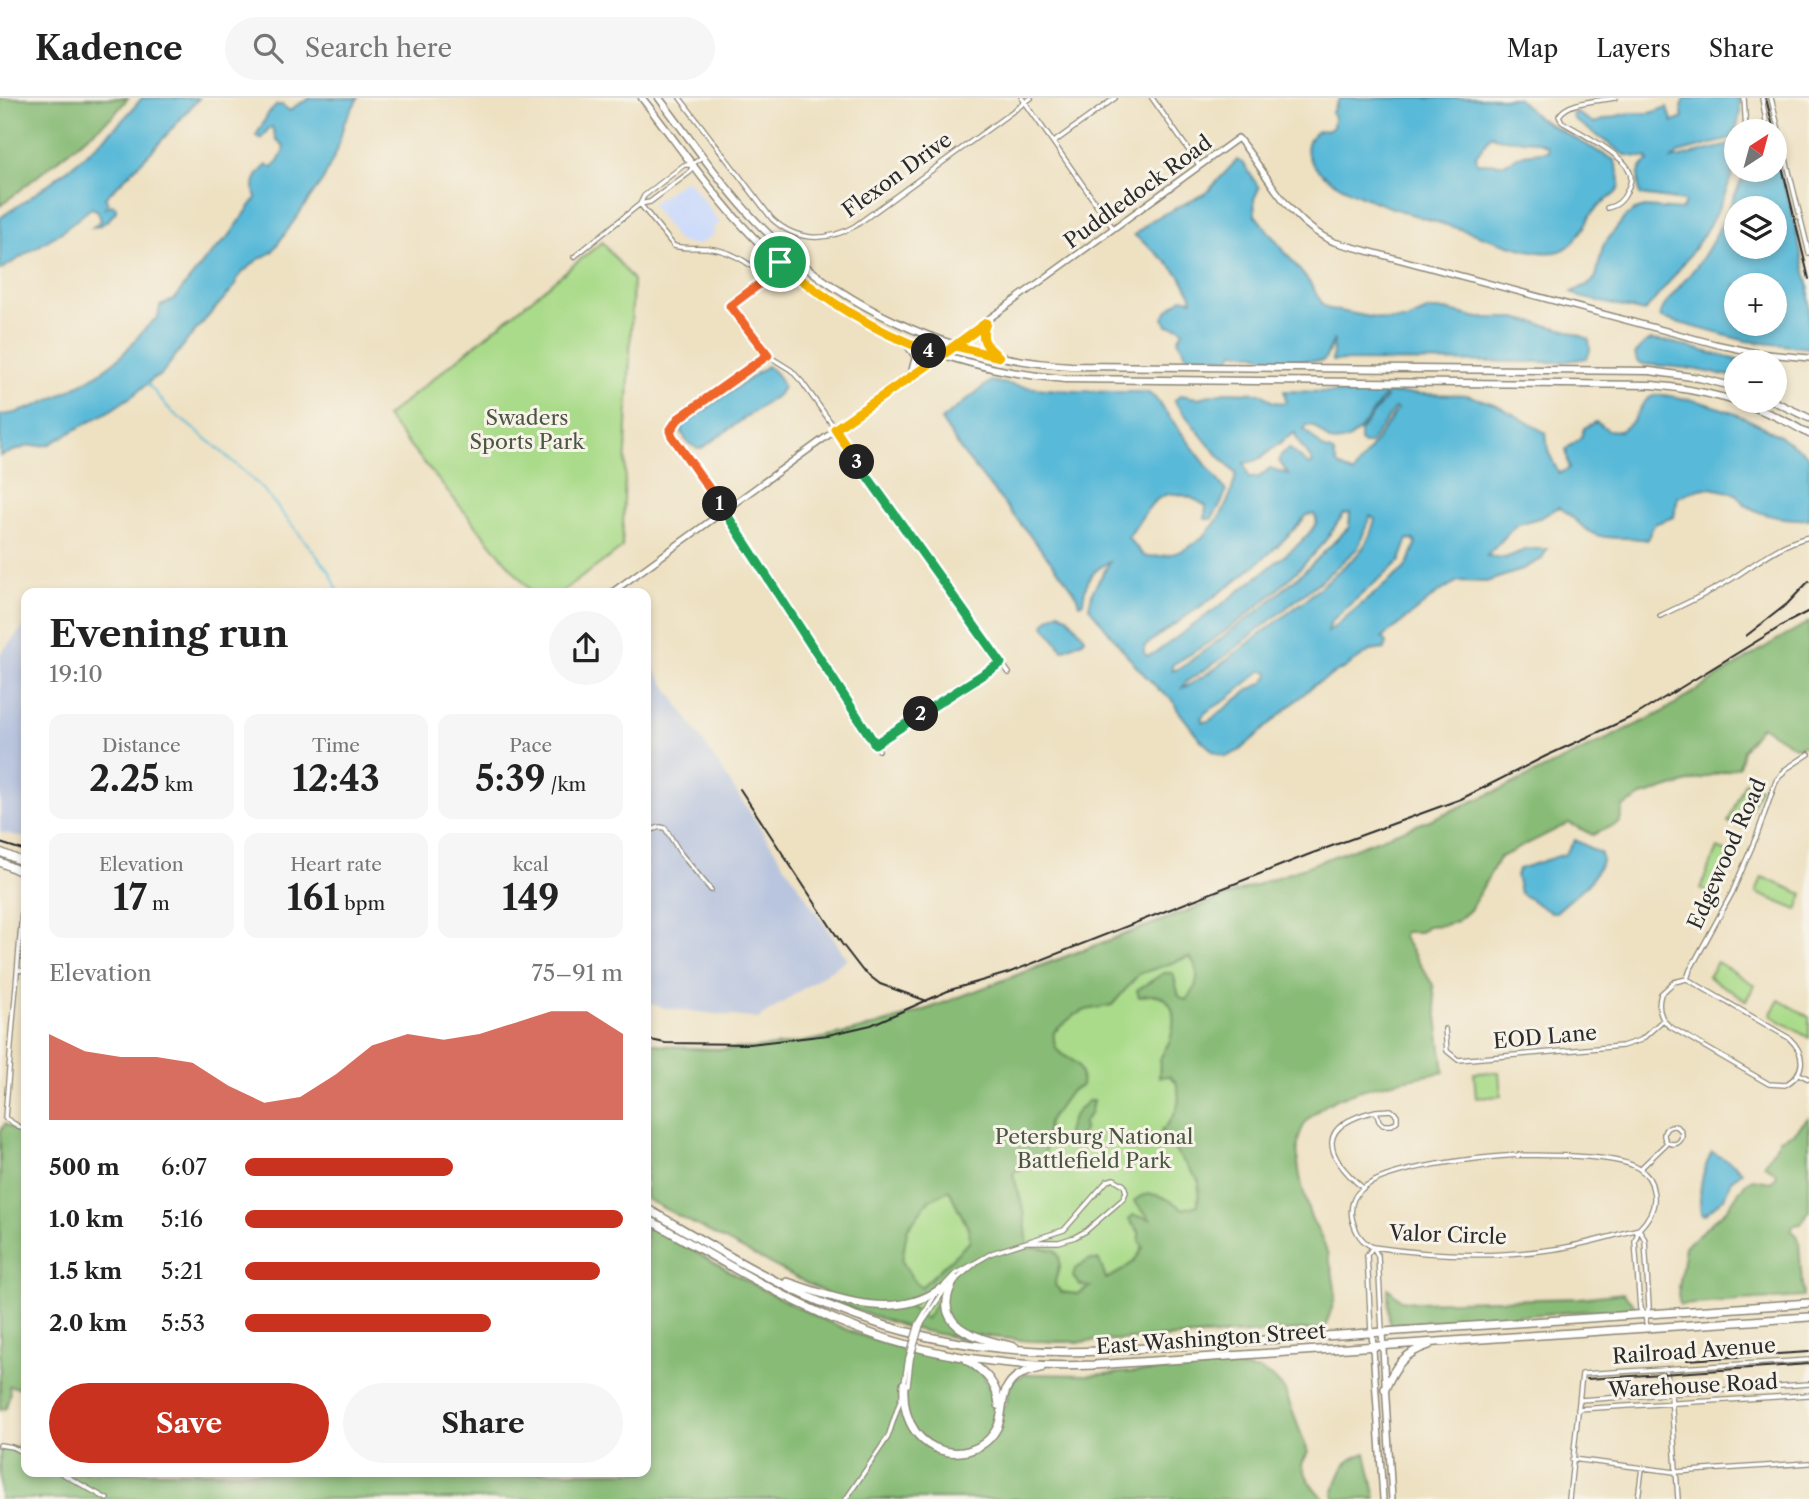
<!DOCTYPE html>
<meta charset="utf-8">
<style>
:root{--surface:#fff;--page:#f6f6f6;--text:#222;--muted:#767676;--line:#e0e0e0;--accent:#c8321e}
body{margin:0;font-family:"Libre Caslon Text",serif;background:var(--page);color:var(--text);height:100vh;display:flex;flex-direction:column;font-size:26px;white-space:nowrap}
*{box-sizing:border-box;margin:0}
p{font-size:23px;color:var(--muted)}
.icon{flex:none;width:38px;height:38px;fill:none;stroke:currentColor;stroke-width:2;stroke-linecap:round;stroke-linejoin:round}
.map{position:relative;flex:1;overflow:hidden}
.sheet{position:absolute;left:21px;top:490px;width:630px;height:889px;display:flex;flex-direction:column;background:var(--surface);border-radius:14px;box-shadow:0 4px 10px #0003}
.sheet>*{flex:none}
.needle{width:46px;rotate:36deg}
.fabs{position:absolute;left:1724px;top:21px;display:grid;gap:14px}
.fabs a{display:grid;place-items:center;width:63px;height:63px;border-radius:50%;background:var(--surface);box-shadow:0 4px 10px #0003;font-size:35px}
.pin{position:absolute;display:grid;place-items:center;width:60px;height:60px;color:#fff;margin:-30px;border:4px solid #fff;border-radius:50%;box-shadow:0 2px 7px #0007}
.km{position:absolute;width:35px;height:35px;margin:-18px;border-radius:50%;background:#222;color:#fff;font-size:19px;line-height:35px;text-align:center}
.round{display:grid;place-items:center;flex:none;width:74px;height:74px;border-radius:37px;background:var(--page)}
.overview{display:flex;align-items:center;justify-content:space-between;height:119px;padding:0 28px}
h1{font-size:38px;font-weight:700;line-height:52px}
.stats{display:grid;grid-template-columns:repeat(3,1fr);gap:10px;height:119px;padding:7px 28px}
.stats div{display:grid;align-content:center;border-radius:14px;background:var(--page);text-align:center}
.stats b{font-size:35px;font-weight:700}
.stats small{font-size:19px;font-weight:400}
.stats p{font-size:19px}
.chart{height:196px;padding:14px 28px}
.chart p{display:flex;justify-content:space-between}
.chart svg{width:100%;height:126px;margin-top:7px;fill:var(--accent);opacity:.7}
.primary-button{display:flex;gap:14px;margin-top:auto;padding:14px 28px}
.primary-button a{flex:1;height:80px;border-radius:42px;background:var(--accent);color:#fff;font-size:28px;font-weight:700;line-height:80px;text-align:center}
.primary-button a+a{background:var(--page);color:var(--text)}
ul{padding:0 28px;list-style:none;font-size:23px}
li{display:grid;grid-template-columns:112px 84px 1fr;align-items:center;height:52px}
li i{height:18px;border-radius:9px;background:var(--accent)}
header{display:flex;align-items:center;gap:42px;box-sizing:border-box;height:98px;padding:0 35px;background:var(--surface);border-bottom:2px solid var(--line)}
header strong{font-size:33px}
nav{display:flex;gap:38px;margin-inline-start:auto;font-size:24px}
.search{width:490px;height:63px;background:var(--page);display:flex;align-items:center;gap:18px;box-sizing:border-box;padding:0 24px;border-radius:38px;color:var(--muted);font-size:26px}
.map>svg:first-child{display:block}
.built{fill:#cddbfa}
.industrial{fill:#b9c5de}
.green{fill:#aadb8a;stroke:#6a835a;stroke-width:2}
.forest{fill:#87bb76;stroke:#597350;stroke-width:2;fill-rule:evenodd}
.water{fill:#59b9d8;stroke:#427282;stroke-width:2;fill-rule:evenodd}
.lines{fill:none;stroke-linecap:round;stroke-linejoin:round}
.stream{stroke:#59b9d8;stroke-width:2}
.street-casing{stroke:#8c8676;stroke-width:6}
.secondary-casing{stroke:#8c8676;stroke-width:8}
.primary-casing{stroke:#8c8676;stroke-width:9}
.highway-casing{stroke:#8c8676;stroke-width:10}
.street{stroke:#fff;stroke-width:3.5}
.secondary{stroke:#fff;stroke-width:5}
.primary{stroke:#fff;stroke-width:6}
.highway{stroke:#fff;stroke-width:7}
.rail{stroke:#2b2b2b;stroke-width:2}
.street-bridge-casing{stroke:#8c8676;stroke-width:6;stroke-linecap:butt}
.street-bridge{stroke:#fff;stroke-width:3.5}
.split-1-casing{stroke:#fff;stroke-width:14}
.split-2-casing{stroke:#fff;stroke-width:14}
.split-3-casing{stroke:#fff;stroke-width:14}
.split-4-casing{stroke:#fff;stroke-width:14}
.split-5-casing{stroke:#fff;stroke-width:14}
.split-1{stroke:#f0652b;stroke-width:9}
.split-2{stroke:#22a559;stroke-width:9}
.split-3{stroke:#22a559;stroke-width:9}
.split-4{stroke:#f5b400;stroke-width:9}
.split-5{stroke:#f5b400;stroke-width:9}
.labels{text-anchor:middle;stroke-width:6;stroke-linejoin:round;paint-order:stroke}
.street-label{font-size:21px;fill:#2b2b2b;stroke:#f7f3e8}
.park-label{font-size:21px;fill:#4b5743;stroke:#f7f3e8}
</style>
<header>
<strong>Kadence</strong>
<div class="search"><svg class="icon" aria-label="search" viewBox="0 0 24 24"><circle cx="10" cy="10" r="6"/><path d="M15 15l6 6"/></svg>Search here</div>
<nav><a>Map</a><a>Layers</a><a>Share</a></nav>
</header>
<div class="map">
<svg width="1809" height="1401" viewBox="0 0 1809 1401">
<rect width="100%" height="100%" fill="#f7f3e8"/>
<filter id="ink" filterUnits="userSpaceOnUse"><feTurbulence type="fractalNoise" baseFrequency=".0143" numOctaves="2"/><feDisplacementMap in="SourceGraphic" scale="14" xChannelSelector="R" yChannelSelector="G"/><feConvolveMatrix kernelMatrix="1 2 1 2 8 2 1 2 1" color-interpolation-filters="sRGB"/></filter>
<filter id="wash" filterUnits="userSpaceOnUse"><feTurbulence type="fractalNoise" baseFrequency=".00686" numOctaves="4" result="noise"/><feDisplacementMap in="SourceGraphic" scale="28" xChannelSelector="R" yChannelSelector="G"/><feGaussianBlur stdDeviation="1.57" result="paint"/><feColorMatrix in="noise" values="0 0 0 0 0 0 0 0 0 0 0 0 0 0 0 0 0 1.4 0 .05"/><feComposite in="paint" operator="in"/></filter>
<g filter="url(#wash)">
<rect width="100%" height="100%" fill="#eee1c2"/>
<path class="built" d="M683,83h6l31,42 -7,5 2,5 -17,12 -19,-3 -28,-38z"/>
<path class="industrial" d="M26,526v214l-26,-6v-178z
M646,558l201,303 -89,60 -94,-11 -18,-6z"/>
<path class="green" d="M602,144l31,38 -11,268 -62,45h-28l-146,-176z
M1745,684l15,6 -17,40 -15,-6z
M1717,750l16,6 -18,41 -15,-6z
M1280,778l-56,459 -164,7 -70,-5 -174,-50 -170,-93v-151c64,9 132,8 195,-7 67,-17 131,-44 196,-69 81,-30 162,-61 243,-91z
M1762,779l41,17 -6,16 -41,-17z
M1717,864l38,23 -9,15 -38,-23z
M1779,902l30,17v21l-39,-23z
M1499,974l2,24 -25,2 -2,-25z"/>
<path class="forest" d="M0,0h128l-14,17 -114,91z
M1809,524v123l-14,2 -34,-21 -18,24 -4,17 -97,29 -19,11 -3,15c-9,6 -18,7 -27,13l-24,-12 -70,35 -29,52 -13,11 -13,4 -17,1 -7,6h-16l-1,5 30,48 11,87c-40,9 -135,18 -145,66 -5,22 4,53 10,74 4,12 12,22 16,34 5,13 8,29 10,42 2,16 -8,26 -9,41l-246,13 -50,-1 -65,-7 1,4 -4,1 -57,-12 -76,-26 -5,-9 -178,-93v-157c89,19 183,-1 268,-28l513,-193 77,-33 155,-74 111,-70zM1189,859c13,12 9,32 -3,43l-7,-4 -6,-23h-9l-27,17 2,7c34,-9 39,16 31,43 -3,7 -8,13 -10,20 -1,5 0,12 -1,17l11,-1 6,6c7,21 0,34 -15,49l2,5 36,45 -1,24 -15,4c-14,-10 -34,-23 -49,-8l16,18 -17,-4 -4,5 10,12v9l4,6c-7,16 -22,25 -37,32l-7,-19h-10l-14,9 -2,8 7,8 10,2 -13,7 -16,-2 -6,-7c1,-15 10,-23 0,-35l-27,-4 -4,-35 -11,-37 3,-4h6l23,-14 3,-34 22,-30 11,-6c5,-39 -30,-18 -27,-54l19,-16 13,-6 26,-5 27,-31zM949,1092l20,40 1,11 -49,46 -9,-9 -10,-17 5,-31 21,-29zM942,1187l-1,10 -15,24 -23,-18 22,-7z
M1088,1003h5l-3,13 -7,9 1,7 -11,14 -6,-4c-1,-17 8,-28 21,-39z
M1809,1019v94l-8,13 -7,1 -3,6 6,4 2,7 4,55 -123,8 -2,-10 7,-49 42,-37 18,-26 8,-4 18,3 5,-5 -1,-6 -11,-6 16,-26 15,-7z
M5,1026l21,12v253l-17,-3 1,7 -4,15 -6,2v-278z
M646,1126c67,37 133,78 204,107 40,16 82,24 124,32l9,11 14,32 9,-1 3,-16 5,-10 12,-5 63,1 137,-9 35,5 12,7 11,11 24,63 -6,12c5,15 11,26 23,35h-1325v-50l12,1 10,-8 4,2v28h620z
M1388,1190l13,12 15,2 163,-4 44,-5 11,11v4l-245,16z
M1366,1355l10,46h-41l-2,-4c7,-23 8,-34 33,-42z"/>
<path class="water" d="M142,0h57l-46,52 -48,48 3,5 -3,5 7,-3 4,2v4c-5,8 -14,15 -23,16l8,-7 -4,-10 -6,-2 -28,23 -63,39v-52c12,-9 25,-16 36,-25 38,-27 77,-59 106,-95z
M311,0h47l-14,25 -7,28 -14,29 -51,72 -16,9 -13,11 -6,7 -1,6 -46,52 -30,39 -5,1 -20,17 -24,16 -63,35 -20,1 -28,10v-41c31,-1 98,-37 121,-59 13,-13 22,-28 37,-39l2,-11 13,-6 34,-42 23,-23 26,-37c-5,-15 -1,-22 11,-33l6,3 10,-15 1,-7 -8,-7 -4,-12 -3,1 -8,11 -5,-3 12,-22 9,-9h5l8,6 5,-5z
M1340,0h177l21,20 76,42c17,40 -5,30 -23,55 -8,13 -16,31 -31,36 -22,8 -79,-16 -103,-23 -33,-10 -139,-37 -149,-73 -3,-12 5,-28 19,-24l6,-4 1,-9 -2,-6zM1491,37c13,9 38,0 56,11l1,5 -24,3 -20,10 -27,-1 -1,-7z
M1685,0h54c3,16 -1,27 -8,41l-53,14 -6,6 62,-15 2,2c0,56 -57,126 -92,166l-64,-15 -8,-5 19,-9 5,-6 7,-31 22,-29 10,-7 10,-3 36,3 4,-7 -1,-2 -44,-6c-2,-13 -5,-27 9,-34l-2,-3 -22,-3 -50,-35 -3,-5 3,-3 19,11 18,-6 18,-4h20l17,-6 6,15 10,-4 -2,-12z
M1775,59l15,48 19,84v59l-63,-7 -85,-23 -1,-5c12,-21 30,-36 43,-56 18,-27 29,-58 44,-87h27zM1736,110h38v39h-38zM1736,187h38v39h-38z
M1237,62l7,4 15,24 -5,11 1,16 55,68 13,22 7,4 55,11h22l22,-10h16l34,8h36l51,12 23,9 1,11 -3,8 -27,4 -228,-1 2,-22 -9,20 -3,2 -50,-2 -17,-5 -21,-2 -4,6 -43,-2 -9,-16 5,-9 -3,-4 -13,-2 -4,-7 5,-8 14,-12 10,2c-4,-25 -38,-49 -58,-65l18,-15 54,-27z
M1651,242l19,2 75,20h-9v15l-50,-9 -44,-4 -5,-3 -2,-7 9,-10z
M767,268c7,4 14,12 16,21l-4,7 -77,54 -4,1 -11,-7 -6,-11 2,-5z
M991,283c52,11 104,11 156,11l8,6 71,93 -5,13 -10,15h-6l1,-13c-45,-29 -54,-3 -78,32l16,18c51,5 83,-36 92,-82l-27,-29 -35,-44 7,-6 16,3 28,-6 35,1 13,9 11,1 2,-2 -2,-10 183,4 30,10 49,28 2,18 11,23 10,-6 -3,-19 15,-11 3,-10 12,-6 13,8 11,1c4,-3 9,-6 13,-10 7,-9 9,-24 25,-26 5,-1 12,1 17,2 48,6 96,31 134,59v63c-23,1 -60,-3 -73,-25 -28,-8 -31,-9 -58,3l-4,20 -20,7 -7,16c-17,-4 -43,1 -57,-8 -11,-7 -20,-18 -31,-25l-17,10 -26,8 -29,31 18,2 22,-9h20l-5,10 -23,12 -33,11 -28,-1 -20,12 -56,45 4,4 -1,7 -15,2 -25,17 -31,17 -75,66 -13,6 -12,-5 -14,-13 -23,-30 -4,-9 -13,-9 -25,-26 -46,-58 4,-17 17,-28c-19,8 -25,20 -27,40l-4,2 -3,-10 -9,-13 -105,-129 -21,-32zM1384,298l2,1 -26,35v9l4,3h6l25,-36 2,2 -44,64 -16,-10 -4,-12 -10,-4 -19,-19 3,-4 7,1 16,15c27,6 40,-27 54,-45zM1295,335c4,16 14,19 18,30l-4,2 -20,-17 -8,7 -2,6 9,13 -18,-6 -11,9 -10,1 -5,-15c19,0 33,-22 51,-30zM1350,415l-1,14 -39,39 -49,43 -79,58 -10,4v-6c56,-32 111,-75 153,-124 7,-9 11,-18 19,-27zM1314,416l3,7c-9,19 -31,33 -47,46 -37,30 -76,58 -115,86l-7,3 -4,-3v-6l10,-8c53,-38 111,-74 153,-124zM1370,418l5,3c-4,15 -8,26 -19,37l-52,45 -88,67 -27,17 -7,3 4,-6 38,-25 100,-79 34,-30zM1408,441l6,1 2,4 -6,15 -6,10 -76,63 3,-11 69,-60zM1261,573h7l1,4 -6,8 -13,6 -41,32 -6,1 -2,-4 5,-6 20,-12z
M1059,514l8,4 17,20v4l-21,10 -19,-25 4,-6z
M1575,742l26,14 1,7 -12,21 -34,30h-6l-30,-19 -4,-18 3,-6 46,-15z
M1712,1054l23,13 7,7 -11,8 -7,18 -20,17 -3,-1c-3,-21 1,-43 11,-62z"/>
<g class="lines">
<path class="stream" d="M147,285l25,29 41,32 49,44 68,84 9,21"/>
</g>
</g>
<g filter="url(#ink)">
<g class="lines">
<g class="street-casing">
<path id="street" d="M680,0l92,121c25,23 55,23 83,7l176,-128
M1022,0l91,130
M1152,0l47,67
M1744,0l2,33
M1762,0l4,23 -3,10
M1771,0l38,155
M1054,44l61,-44
M640,106l34,42c11,3 22,1 33,2 23,2 43,15 59,30
M640,106l10,-2 40,-30 3,-8 10,-8
M1607,110c10,-2 16,-7 20,-17 3,-7 6,-13 2,-21 -6,-15 -51,-39 -67,-48l-3,-6c8,-15 40,-15 56,-18
M574,159l66,-53 4,-8 40,-31h7
M780,164l-22,23 -28,21 40,51 21,13 11,12 207,291
M768,257l-90,64 -6,6v11l53,75 154,239
M1660,518c24,-12 50,-23 73,-38 25,-16 46,-34 76,-41
M875,646l126,-81
M646,734l14,-5 5,1 16,26 30,36
M26,796l-4,19 -17,205 21,13
M18,872l8,1
M1687,881l102,59c17,16 17,35 -4,47l-16,-1 -100,-58c-10,-9 -12,-19 -8,-32l13,-12z
M1687,881l3,-9 42,-77 25,-58 19,-54 10,-12 23,-15
M1445,931l2,22 11,9 164,-14 19,-6 21,-19
M1799,976l10,5
M1391,1012l6,5v6l-5,4h-9l-4,-4 -3,-10z
M1664 1037a9 9 0 1 1 18 0a9 9 0 1 1-18 0Z
M1520,1057c28,1 95,-1 118,13 8,5 14,13 15,22 4,15 -4,29 -14,39 -28,7 -56,16 -84,20 -60,9 -121,7 -182,-2 -12,-5 -18,-16 -21,-29 -2,-11 1,-22 10,-29 25,-23 123,-32 158,-34z
M1640,1071l27,-26
M1363,1090c-41,-35 -46,-63 13,-77
M1639,1131l-4,12 5,68 5,5 2,14
M1639,1131l6,11 4,67 -2,5
M918,1226l17,-29 19,-20 38,-22 72,-23 43,-49 7,-2 10,6 2,7 -3,7 -37,32 -11,6 -16,5h-30
M921,1227l25,-37 30,-25
M1371,1233l-4,-76 6,-8 5,9 4,75
M1666,1271l5,26 7,104
M904,1285l4,-25
M908,1287l3,-26
M1580,1302l229,-16
M1578,1311l231,-14
M0,1347l12,2 14,7
M1572,1361l103,13 134,-9
M59,1374l48,27
M846,1401l42,-62 13,-39
M1569,1401l13,-125 227,-14
M1638,1401l4,-31"/>
</g>
<g class="secondary-casing">
<path id="secondary" d="M611,495l627,-455c31,37 50,84 96,104l381,102 42,9 52,5
M1382,1234l10,167
M1372,1235l11,166"/>
</g>
<g class="primary-casing">
<path id="primary" d="M642,0c33,42 63,87 99,126 83,93 200,145 324,155l587,6c56,5 109,20 157,49
M659,0c30,39 58,81 92,118 83,90 198,143 320,150l579,5 49,7 37,9
M986,225c-6,15 -1,23 11,33
M907,246l9,13 -5,19
M1773,303l36,17"/>
</g>
<g class="highway-casing">
<path id="highway" d="M0,754l26,11
M0,764l26,12
M646,1110c61,35 123,74 189,100 86,35 176,47 268,43l706,-48
M646,1120c60,34 120,71 183,99 83,37 175,52 265,48l715,-48
M955,1181c-29,49 25,60 60,68
M787,1184c49,16 106,40 153,7
M967,1262c18,12 30,23 32,45
M904,1286c-1,17 1,33 11,47 20,29 65,29 82,-3 7,-13 3,-30 11,-42 7,-12 20,-15 33,-18
M1385,1291c10,-23 19,-36 44,-44"/>
</g>
<use href="#street" class="street"/>
<use href="#secondary" class="secondary"/>
<use href="#primary" class="primary"/>
<use href="#highway" class="highway"/>
<path class="rail" d="M1766,0l8,33
M1774,35l35,146
M1746,538l41,-32 22,-23
M740,691l102,155 20,26 18,14 47,17
M0,745l26,8
M646,941l19,4 85,1 78,-9 43,-10 79,-35 58,-17 302,-119 151,-55 85,-43 90,-41 152,-93 21,-11
M1687,1262l122,-8
M1587,1281l222,-15"/>
<g class="street-bridge-casing">
<path id="street-bridge" d="M908,1260l10,-34
M911,1261l10,-34"/>
</g>
<use href="#street-bridge" class="street-bridge"/>
</g>
</g>
<g class="lines" filter="url(#ink)">
<g class="split-1-casing">
<path id="split-1" d="M720,406l-48,-68 -2,-5 8,-12 90,-64 -38,-49 28,-21 22,-23"/>
</g>
<g class="split-2-casing">
<path id="split-2" d="M720,406l155,240 46,-30"/>
</g>
<g class="split-3-casing">
<path id="split-3" d="M857,364l144,201 -80,51"/>
</g>
<g class="split-4-casing">
<path id="split-4" d="M857,364l-22,-33c39,-28 80,-54 120,-83l44,11c-13,-11 -20,-18 -13,-34l-44,32 -13,-4"/>
</g>
<g class="split-5-casing">
<path id="split-5" d="M780,164c44,38 94,69 149,89"/>
</g>
<use href="#split-1" class="split-1"/>
<use href="#split-2" class="split-2"/>
<use href="#split-3" class="split-3"/>
<use href="#split-4" class="split-4"/>
<use href="#split-5" class="split-5"/>
</g>
<g class="labels">
<g class="street-label">
<text transform="translate(897 77) rotate(-36)" y="7">Flexon Drive</text>
<text transform="translate(1138 94) rotate(-36)" y="7">Puddledock Road</text>
<text transform="translate(1727 756) rotate(-66)" y="7">Edgewood Road</text>
<text transform="translate(1545 939) rotate(-5)" y="7">EOD Lane</text>
<text transform="translate(1448 1137) rotate(2)" y="7">Valor Circle</text>
<text transform="translate(1211 1241) rotate(-4)" y="7">East Washington Street</text>
<text transform="translate(1694 1253) rotate(-4)" y="7">Railroad Avenue</text>
<text transform="translate(1693 1288) rotate(-3)" y="7">Warehouse Road</text>
</g>
<g class="park-label">
<text x="527" y="327">Swaders<tspan x="527" dy="24">Sports Park</tspan></text>
<text x="1094" y="1046">Petersburg National<tspan x="1094" dy="24">Battlefield Park</tspan></text>
</g>
</g>
</svg>
<div class="fabs">
<a><svg class="needle" viewBox="-14 -14 28 28"><path d="M0-13l5 13h-10z" fill="#e53935"/><path d="M0 13l5-13h-10z" fill="#767676"/></svg></a>
<a><svg class="icon" aria-label="layers" viewBox="0 0 24 24"><path d="M12 4l9 5-9 5-9-5zM3 14l9 5 9-5"/></svg></a>
<a>+</a>
<a>−</a>
</div>
<div class="pin" style="left:780px;top:164px;background:#1e9e55"><svg class="icon" aria-label="arrive" viewBox="0 0 24 24"><path d="M6 21V4h12l-3 4 3 4H6"/></svg></div>
<b class="km" style="left:720px;top:406px">1</b>
<b class="km" style="left:921px;top:616px">2</b>
<b class="km" style="left:857px;top:364px">3</b>
<b class="km" style="left:929px;top:253px">4</b>
<section class="sheet">
<div class="overview"><div><h1>Evening run</h1><p>19:10</p></div><a class="round"><svg class="icon" aria-label="share" viewBox="0 0 24 24"><path d="M12 15V3M7 8l5-5 5 5M5 13v7h14v-7"/></svg></a></div>
<div class="stats">
<div><p>Distance</p><b>2.25<small> km</small></b></div>
<div><p>Time</p><b>12:43</b></div>
<div><p>Pace</p><b>5:39<small> /km</small></b></div>
</div>
<div class="stats">
<div><p>Elevation</p><b>17<small> m</small></b></div>
<div><p>Heart rate</p><b>161<small> bpm</small></b></div>
<div><p>kcal</p><b>149</b></div>
</div>
<div class="chart"><p><span>Elevation</span>75–91 m</p>
<svg viewBox="0 0 160 44" preserveAspectRatio="none"><path d="M0 44V14L10 20L20 22L30 22L40 24L50 32L60 38L70 36L80 28L90 18L100 14L110 16L120 14L130 10L140 6L150 6L160 14V44z"/></svg>
</div>
<ul>
<li><b>500 m</b>6:07<i style="width:55%"></i></li>
<li><b>1.0 km</b>5:16<i style="width:100%"></i></li>
<li><b>1.5 km</b>5:21<i style="width:94%"></i></li>
<li><b>2.0 km</b>5:53<i style="width:65%"></i></li>
</ul>
<div class="primary-button"><a>Save</a><a>Share</a></div>
</section>
</div>
